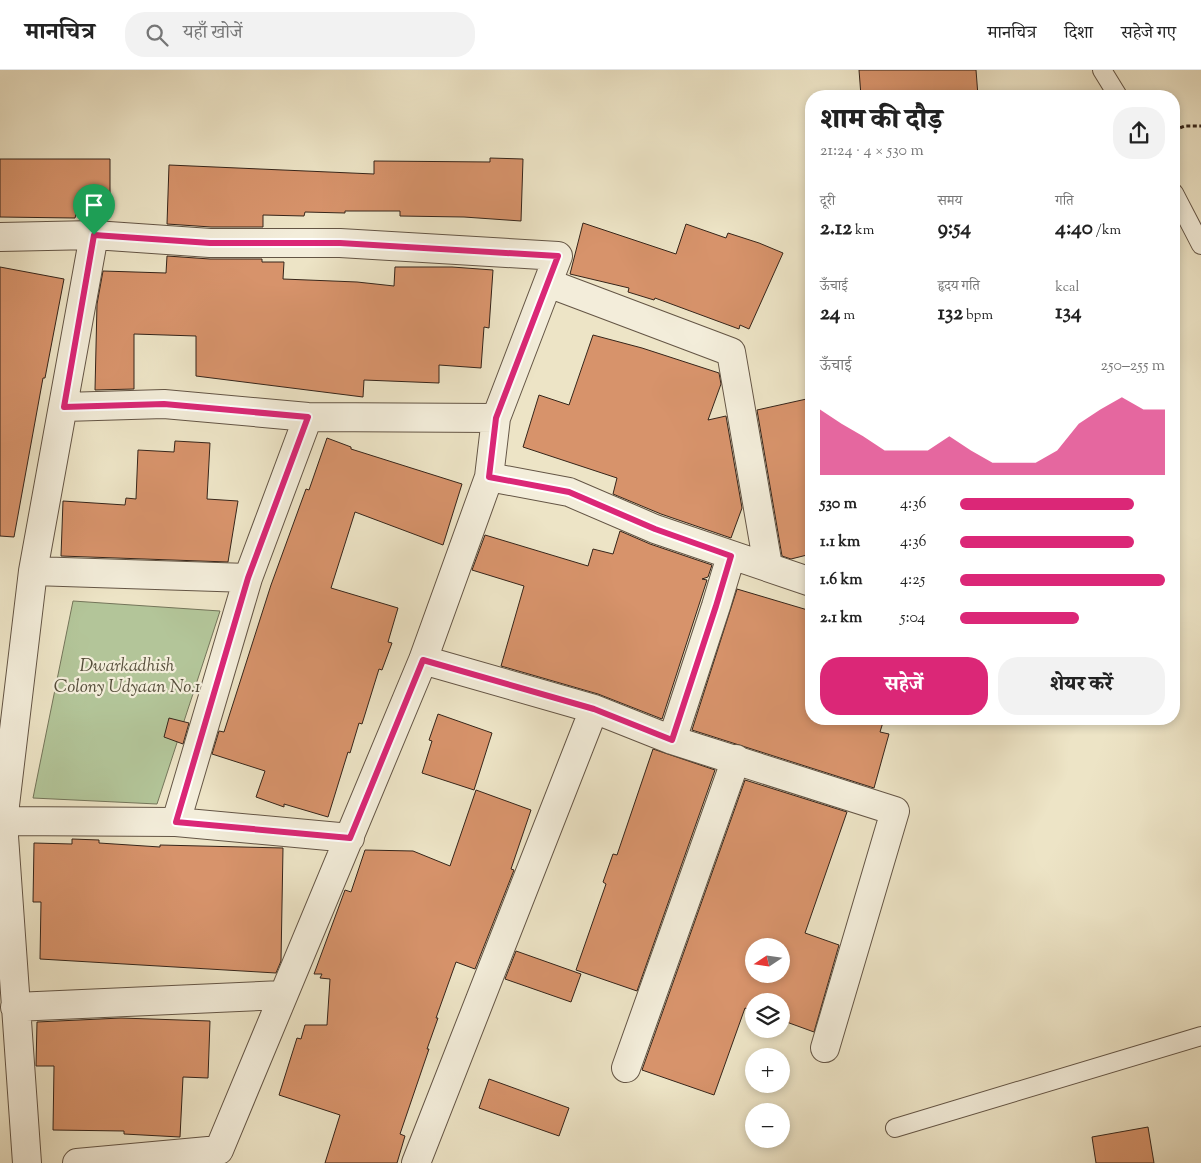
<!DOCTYPE html>
<html lang="hi">
<meta charset="utf-8">
<style>
:root{--surface:#fff;--page:#f2f2f2;--text:#222;--muted:#767676;--line:#e0e0e0;--accent:#db2777}
body{margin:0;font-family:"Sorts Mill Goudy","Noto Serif Devanagari",serif;background:var(--page);color:var(--text);height:100vh;display:flex;flex-direction:column;font-size:19px;white-space:nowrap}
*{box-sizing:border-box;margin:0}
p{font-size:16px;color:var(--muted)}
.icon{flex:none;width:28px;height:28px;fill:none;stroke:currentColor;stroke-width:2;stroke-linecap:round;stroke-linejoin:round}
.map{position:relative;flex:1;overflow:hidden}
.panel{position:absolute;left:805px;top:20px;width:375px;height:635px;display:flex;flex-direction:column;background:var(--surface);border-radius:20px;box-shadow:0 2px 8px #0003}
.panel>*{flex:none}
.needle{width:32px;rotate:257deg}
.fabs{position:absolute;left:745px;top:868px;display:grid;gap:10px}
.fabs a{display:grid;place-items:center;width:45px;height:45px;border-radius:50%;background:var(--surface);box-shadow:0 2px 8px #0003;font-size:25px}
.pin{position:absolute;display:grid;place-items:center;width:42px;height:42px;color:#fff;margin:-51px -21px;border-radius:50% 50% 50% 0;rotate:-45deg;box-shadow:0 0 5px #0007}
.pin .icon{rotate:45deg}
.round{display:grid;place-items:center;flex:none;width:52px;height:52px;border-radius:20px;background:var(--page)}
.overview{display:flex;align-items:center;justify-content:space-between;height:85px;padding:0 15px}
h1{font-size:28px;font-weight:800;line-height:38px}
.figures{display:grid;grid-template-columns:repeat(3,1fr);gap:8px;height:85px;padding:5px 15px}
.figures div{display:grid;align-content:center}
.figures b{font-size:21px;font-weight:800}
.figures small{font-size:14px;font-weight:400}
.figures p{font-size:14px}
.chart{height:140px;padding:10px 15px}
.chart p{display:flex;justify-content:space-between}
.chart svg{width:100%;height:90px;margin-top:5px;fill:var(--accent);opacity:.7}
.cta{display:flex;gap:10px;margin-top:auto;padding:10px 15px}
.cta a{flex:1;height:58px;border-radius:20px;background:var(--accent);color:#fff;font-size:20px;font-weight:800;line-height:58px;text-align:center}
.cta a+a{background:var(--page);color:var(--text)}
ul{padding:0 15px;list-style:none;font-size:16px}
li{display:grid;grid-template-columns:80px 60px 1fr;align-items:center;height:38px}
li i{height:12px;border-radius:6px;background:var(--accent)}
header{display:flex;align-items:center;gap:30px;box-sizing:border-box;height:70px;padding:0 25px;background:var(--surface);border-bottom:1px solid var(--line)}
header strong{font-size:24px}
nav{display:flex;gap:28px;margin-inline-start:auto;font-size:18px}
.search{width:350px;height:45px;background:var(--page);display:flex;align-items:center;gap:12px;box-sizing:border-box;padding:0 18px;border-radius:20px;color:var(--muted);font-size:19px}
.map>svg:first-child{display:block}
.green{fill:#b3c599;stroke:#74755a}
.building{fill:#d7936b;stroke:#36251a;fill-rule:evenodd}
.lines{fill:none;stroke-linecap:round;stroke-linejoin:round}
.lane-casing{stroke:#645545;stroke-width:20}
.street-casing{stroke:#645545;stroke-width:30}
.path{stroke:#36251a;stroke-width:3;stroke-dasharray:4 2.5;stroke-linecap:butt}
.lane{stroke:#f3edda;stroke-width:18}
.street{stroke:#f3edda;stroke-width:28}
.route-casing{stroke:#fff;stroke-width:10}
.route{stroke:#db2777;stroke-width:6}
.labels{text-anchor:middle;stroke-width:4.5;stroke-linejoin:round;paint-order:stroke}
.park-label{font-size:18px;font-style:italic;fill:#554d3a;stroke:#f3edda}
</style>
<header>
<strong>मानचित्र</strong>
<div class="search"><svg class="icon" aria-label="search" viewBox="0 0 24 24"><circle cx="10" cy="10" r="6"/><path d="M15 15l6 6"/></svg>यहाँ खोजें</div>
<nav><a>मानचित्र</a><a>दिशा</a><a>सहेजे गए</a></nav>
</header>
<div class="map">
<svg width="1201" height="1093" viewBox="0 0 1201 1093">
<rect width="100%" height="100%" fill="#ede4c6"/>
<filter id="stains"><feTurbulence type="fractalNoise" baseFrequency=".004" numOctaves="4"/><feColorMatrix values="0 0 0 0 .2 0 0 0 0 .09 0 0 0 0 .02 0 0 0 .5 -.17"/></filter>
<radialGradient id="worn" r=".72"><stop offset=".6" stop-color="#630" stop-opacity="0"/><stop offset="1" stop-color="#630" stop-opacity=".3"/></radialGradient>
<path class="green" d="M73,531l147,10 -63,193 -124,-6z"/>
<path class="building" d="M859,0h117l2,26h-117z
M490,88l33,1 -2,62 -57,-4 -64,-1v-5h-55v2l-40,-1 -1,4 -41,-1v12h-52l-44,-3 2,-59 205,9v-13l116,1z
M0,89h110v46l-31,-3 -4,16 -75,-1z
M583,153l93,31 10,-30 40,14 2,-5 31,10 24,10 -34,76 -9,-4 -1,4 -84,-31 -1,2 -26,-8 1,-4 -59,-14z
M167,186l43,3h52v3h22l-1,17 74,3 37,4 1,-19h57l41,3 -4,58 -5,-1 -3,41 -42,-3v18l-75,-3 -1,17 -167,-21v-40l-62,-2v55l-39,1 2,-86 6,-33 63,2z
M0,197l64,12 -19,99h-2l-29,159 -14,-1z
M593,265l49,13 77,25 2,11 -13,36 18,-4 16,92 -11,30 -70,-24 -48,-20 4,-16 -94,-31 16,-52 30,10z
M811,328v156l-20,5 -9,-3 -25,-146z
M327,368l24,9v2l111,35 -19,61 -88,-33 -24,76 67,20 -10,34 4,1 -10,27 -3,-1 -17,55 -3,-1 -9,30 -2,-1 -20,65 -44,-13v3l-28,-10 9,-26 -53,-17 7,-23 5,1 47,-147 35,-96 3,1z
M175,371l35,2 -3,56 31,2 -10,61 -167,-6 2,-55 62,4 1,-7 10,1 2,-49 36,2z
M620,461l30,13 62,21 -4,12 -6,2 5,1 -45,139 -64,-25 -97,-28 23,-80 -52,-16 13,-35 103,31 5,-17 20,5z
M737,519l74,22v108h73l-4,13 9,2 -15,54 -182,-58z
M438,644l54,19 -18,57 -52,-17 10,-32 -3,-1z
M169,648l20,5 -6,21 -19,-7z
M653,679l62,21 -78,221 -61,-21 30,-86 -3,-2 10,-28 4,1z
M745,710l102,32 -42,121 34,12 -25,87 -33,-12v-19h-27v10l-9,-3 -31,87 -72,-25zM754,876h27v28h-27z
M476,720l55,20 -20,59 3,1 -39,99 -19,-7 -20,56h2l-11,31h2l-29,85 5,2 -8,27h-72l15,-48 -61,-20 18,-57 4,1 4,-14h22l3,-46 -10,-1 2,-4h-8l31,-84 6,2 14,-42 48,1 37,15z
M72,769l27,1v3l61,4v-2l123,3 -2,113 -5,12 -236,-14 1,-57h-8l1,-59 38,1z
M516,881l65,23 -10,28 -66,-23z
M121,948l89,3 -2,57 -25,-1 -3,60 -56,-3v-3l-71,-1 1,-64h-18l1,-44z
M489,1009l80,29 -10,28 -80,-28z
M1148,1057l6,36h-58l-4,-26z"/>
<g class="lines">
<g class="lane-casing">
<path id="lane" d="M1102,0l16,26
M1174,123l27,52
M895,1058l306,-92"/>
</g>
<g class="street-casing">
<path id="street" d="M0,167l94,-2 116,8h130l218,13 -62,162 -7,59 -66,183 -204,490 -142,13
M548,213l183,69 37,214
M64,337l100,-3 144,13 188,1
M489,407l80,15 86,37 156,53
M33,501l215,7
M423,590l171,49 78,31 223,71 -70,237
M672,670l44,-134 15,-50
M0,751l176,1 174,16
M176,752l72,-244 60,-161
M15,937l267,-12
M626,998l110,-309
M27,1093l-24,-341 30,-251 61,-336
M416,1093l178,-454"/>
</g>
<path class="path" d="M1174,60l11,-4h16"/>
<use href="#lane" class="lane"/>
<use href="#street" class="street"/>
</g>
<g class="lines">
<g class="route-casing">
<path id="route" d="M94,165l116,8h130l218,13 -62,162 -7,59 80,15 86,37 76,27 -15,50 -44,134 -78,-31 -171,-49 -73,178 -174,-16 72,-244 60,-161 -144,-13 -100,3z"/>
</g>
<use href="#route" class="route"/>
</g>
<g class="labels">
<g class="park-label">
<text x="127" y="601">Dwarkadhish<tspan x="127" dy="21">Colony Udyaan No.1</tspan></text>
</g>
</g>
<rect width="100%" height="100%" filter="url(#stains)"/>
<rect width="100%" height="100%" fill="url(#worn)"/>
</svg>
<div class="fabs">
<a><svg class="needle" viewBox="-14 -14 28 28"><path d="M0-13l5 13h-10z" fill="#e53935"/><path d="M0 13l5-13h-10z" fill="#767676"/></svg></a>
<a><svg class="icon" aria-label="layers" viewBox="0 0 24 24"><path d="M12 4l9 5-9 5-9-5zM3 14l9 5 9-5"/></svg></a>
<a>+</a>
<a>−</a>
</div>
<div class="pin" style="left:94px;top:165px;background:#1e9e55"><svg class="icon" aria-label="arrive" viewBox="0 0 24 24"><path d="M6 21V4h12l-3 4 3 4H6"/></svg></div>
<section class="panel">
<div class="overview"><div><h1>शाम की दौड़</h1><p>21:24 · 4 × 530 m</p></div><a class="round"><svg class="icon" aria-label="share" viewBox="0 0 24 24"><path d="M12 15V3M7 8l5-5 5 5M5 13v7h14v-7"/></svg></a></div>
<div class="figures">
<div><p>दूरी</p><b>2.12<small> km</small></b></div>
<div><p>समय</p><b>9:54</b></div>
<div><p>गति</p><b>4:40<small> /km</small></b></div>
</div>
<div class="figures">
<div><p>ऊँचाई</p><b>24<small> m</small></b></div>
<div><p>हृदय गति</p><b>132<small> bpm</small></b></div>
<div><p>kcal</p><b>134</b></div>
</div>
<div class="chart"><p><span>ऊँचाई</span>250–255 m</p>
<svg viewBox="0 0 160 44" preserveAspectRatio="none"><path d="M0 44V12L10 19L20 25L30 32L40 32L50 32L60 25L70 32L80 38L90 38L100 38L110 32L120 19L130 12L140 6L150 12L160 12V44z"/></svg>
</div>
<ul>
<li><b>530 m</b>4:36<i style="width:85%"></i></li>
<li><b>1.1 km</b>4:36<i style="width:85%"></i></li>
<li><b>1.6 km</b>4:25<i style="width:100%"></i></li>
<li><b>2.1 km</b>5:04<i style="width:58%"></i></li>
</ul>
<div class="cta"><a>सहेजें</a><a>शेयर करें</a></div>
</section>
</div>
